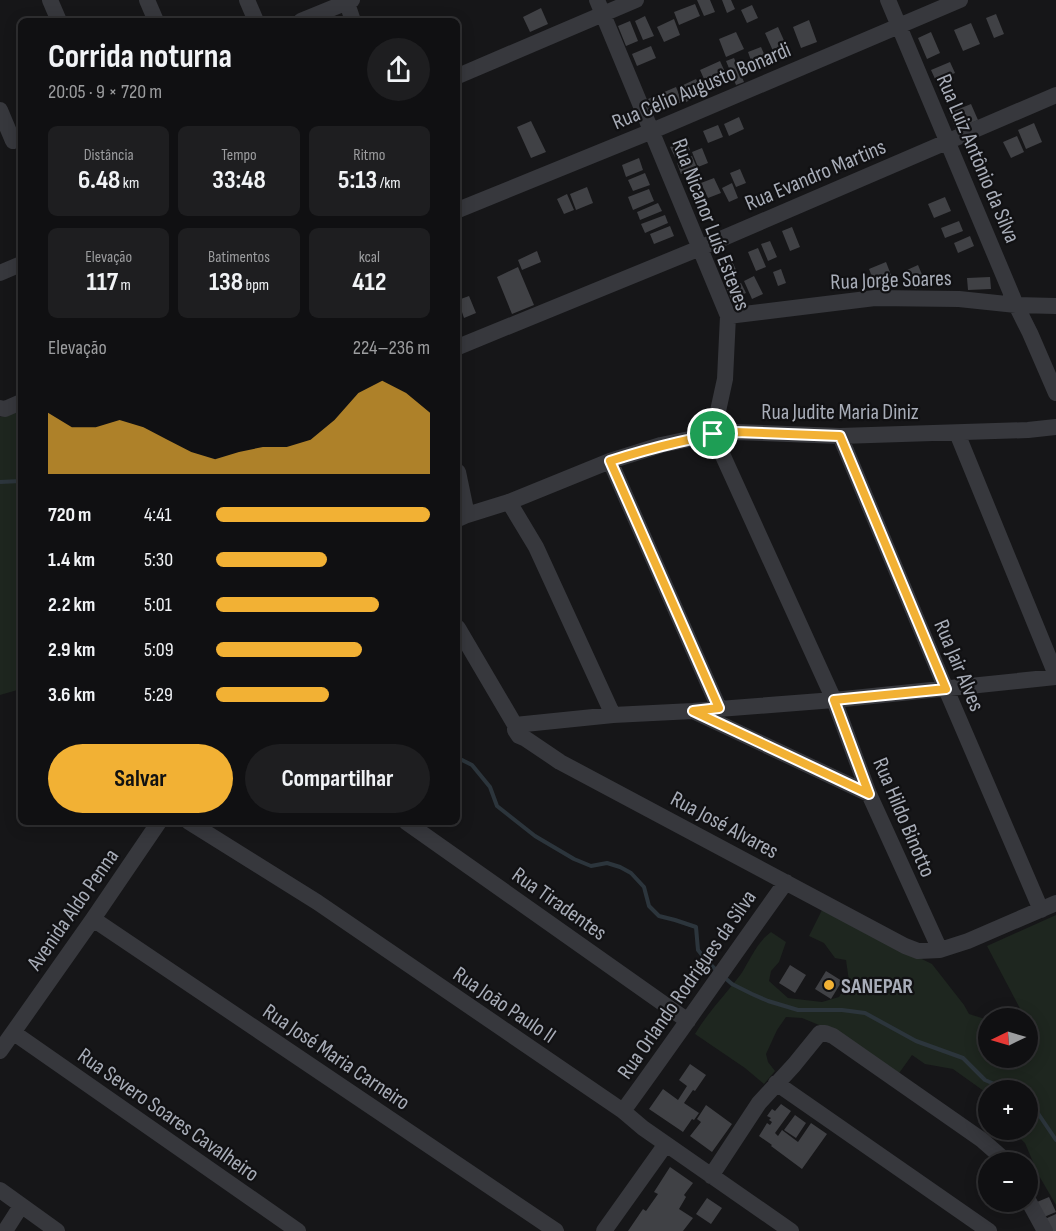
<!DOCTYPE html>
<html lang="pt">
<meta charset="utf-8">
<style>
:root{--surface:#101012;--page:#1e1e20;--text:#f1f3f6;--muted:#9c9d9f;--line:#303032;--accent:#f2b134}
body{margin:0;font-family:"Sofia Sans Condensed",sans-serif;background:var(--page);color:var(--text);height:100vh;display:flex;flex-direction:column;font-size:22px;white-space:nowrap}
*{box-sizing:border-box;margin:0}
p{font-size:20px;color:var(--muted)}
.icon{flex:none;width:33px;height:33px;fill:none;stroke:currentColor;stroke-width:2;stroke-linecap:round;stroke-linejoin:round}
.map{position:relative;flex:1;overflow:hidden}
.panel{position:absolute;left:18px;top:18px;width:442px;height:807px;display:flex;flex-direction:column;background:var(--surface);border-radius:9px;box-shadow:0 3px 15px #0003,0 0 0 2px var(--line)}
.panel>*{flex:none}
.needle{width:39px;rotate:265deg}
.controls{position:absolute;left:978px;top:1008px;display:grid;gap:12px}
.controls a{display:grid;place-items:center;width:60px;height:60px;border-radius:50%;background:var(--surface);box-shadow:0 3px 15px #0003,0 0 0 2px var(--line);font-size:30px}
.pin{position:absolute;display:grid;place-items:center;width:51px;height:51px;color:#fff;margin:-26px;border:3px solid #fff;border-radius:50%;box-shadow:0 2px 6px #0007}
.round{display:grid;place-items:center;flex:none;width:63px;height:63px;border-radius:32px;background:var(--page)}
.summary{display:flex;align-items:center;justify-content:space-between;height:102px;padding:0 30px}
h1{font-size:33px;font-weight:700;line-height:45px}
.metrics{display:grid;grid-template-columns:repeat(3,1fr);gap:9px;height:102px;padding:6px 30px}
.metrics div{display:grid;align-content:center;border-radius:9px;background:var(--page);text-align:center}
.metrics b{font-size:26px;font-weight:700}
.metrics small{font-size:16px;font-weight:400}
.metrics p{font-size:16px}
.chart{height:168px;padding:12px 30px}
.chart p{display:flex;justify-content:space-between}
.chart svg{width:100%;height:108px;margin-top:6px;fill:var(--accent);opacity:.7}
.primary-button{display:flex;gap:12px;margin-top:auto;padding:12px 30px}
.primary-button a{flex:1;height:69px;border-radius:36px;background:var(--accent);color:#111;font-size:24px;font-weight:700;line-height:69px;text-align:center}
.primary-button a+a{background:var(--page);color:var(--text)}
ul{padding:0 30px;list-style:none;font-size:20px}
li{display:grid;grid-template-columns:96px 72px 1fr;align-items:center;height:45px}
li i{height:15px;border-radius:8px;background:var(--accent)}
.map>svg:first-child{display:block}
.green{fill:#1e261f}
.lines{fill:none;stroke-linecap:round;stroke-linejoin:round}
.stream{stroke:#2c353c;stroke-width:4}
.building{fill:#404145}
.minor{stroke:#37383d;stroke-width:16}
.route-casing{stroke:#fff;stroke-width:12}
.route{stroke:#f2b134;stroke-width:8}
.poi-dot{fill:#f2b134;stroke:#111113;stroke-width:2}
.labels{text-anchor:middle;stroke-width:4.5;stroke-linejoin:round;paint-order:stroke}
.street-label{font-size:22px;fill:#a8adb8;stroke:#111113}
.poi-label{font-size:22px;font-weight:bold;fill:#a8adb8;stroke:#111113;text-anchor:start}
</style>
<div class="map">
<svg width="1056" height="1231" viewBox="0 0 1056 1231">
<rect width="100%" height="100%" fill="#161618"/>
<path class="green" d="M21,410v279l-21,6v-278z
M822,910l110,54 32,41 5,9 19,6v38h40v-24l8,6 -8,-16v-6h-3l-38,-72 69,-31v290l-18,-31 -13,-31 -12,-11v-2h15v-40h-40v4l-35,-25 -28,-5 -13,-9 -15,21 -56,-42 -39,-16 -16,-1 -9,13 -11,24 2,8 7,9 -11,13 -19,-16 -50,-34c13,-22 31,-40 46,-60 9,-14 16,-32 30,-42l15,10 -7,20 -8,9 -2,10 19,17 34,4 17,-5 10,-16 -3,-21 -11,-2 -11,-15 -15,-7z"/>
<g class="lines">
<path class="stream" d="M0,482l21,-1
M458,758l14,7 18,22 7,19 38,30 39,23 17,7 16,-3 13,4 11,6 13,14 5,19 10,10 16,4 21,7 2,23 8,10 12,12
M724,977l8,7 20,10 16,7 30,9h44l23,3 51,28 47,17 22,22 23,10
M1028,1102l5,4 23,34"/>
</g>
<path class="building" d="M697,0h13l5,12 -11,4z
M722,0h9l4,9 -8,4z
M695,4l5,12 -21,9 -5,-13z
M752,5l6,13 -11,5 -6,-13z
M541,8l7,16 -18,8 -7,-15z
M996,14l8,20 -10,4 -8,-20z
M645,16l9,20 -11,4 -8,-19z
M674,19l6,16 -16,7 -7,-15z
M809,20l8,22 -16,6 -8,-21z
M630,21l8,20 -12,5 -8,-20z
M971,23l9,21 -17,7 -9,-21z
M778,27l8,18 -13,6 -8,-18z
M736,32l8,17 -18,8 -7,-18z
M931,32l9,21 -13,6 -9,-21z
M651,46l5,12 -19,8 -5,-12z
M761,47l7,16 -14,6 -6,-17z
M734,58l10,24 -8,3 -10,-24z
M720,61l9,20 -20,9 -9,-20z
M950,62l5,11 -19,8 -5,-11z
M696,79l7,15 -17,8 -7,-15z
M676,87l6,15 -28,11 -6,-14z
M971,104l7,16 -22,10 -7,-17z
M739,117l5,12 -15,7 -5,-12z
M531,121l15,31 -15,6 -14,-31z
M1034,123l8,19 -16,7 -8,-19z
M718,125l5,12 -15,6 -5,-12z
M1017,136l7,16 -13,6 -8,-16z
M686,140l4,10 -15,7 -5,-10z
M702,148l6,15 -10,4 -6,-15z
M692,156l5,12 -16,6 -4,-11z
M639,158l4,12 -17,7 -4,-12z
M740,169l6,14 -10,4 -6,-14z
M645,173l5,12 -17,6 -5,-11z
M714,178l7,15 -13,5 -7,-15z
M732,183l6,15 -9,4 -7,-14z
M587,187l6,16 -17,7 -6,-16z
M649,189l5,12 -21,9 -5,-13z
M567,194l7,16 -10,4 -7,-15z
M945,197l6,14 -17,7 -6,-14z
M658,203l4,8 -22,9 -3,-8z
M665,215l3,8 -23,10 -4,-9z
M959,221l4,10 -18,7 -4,-10z
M670,226l4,10 -20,8 -4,-10z
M792,227l8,20 -10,4 -8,-20z
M970,236l4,10 -16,7 -4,-10z
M770,241l7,16 -9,4 -7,-17z
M758,248l8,19 -10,4 -8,-19z
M537,251l4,11 -19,8 -4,-10z
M731,259l6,13 -12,5 -6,-13z
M886,262l7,18 -17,7 -7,-18z
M918,265l8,19 -11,5 -8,-19z
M518,267l16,38 -22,9 -15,-37z
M781,269l5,14 -8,3 -5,-14z
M754,276l9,18 -11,5 -8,-18z
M990,277l1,12 -23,1 -1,-12z
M741,283l5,10 -15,6 -4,-10z
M469,296l7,17 -12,5 -6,-18z
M790,965l16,10 -11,18 -16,-10z
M826,971l16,10 -11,18 -16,-10z
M690,1064l16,11 -11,16 -2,-1 -9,13 15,10 -5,7 -2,-1 -9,13 -34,-23 14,-20 15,11 9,-14 -8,-6z
M781,1104l10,7 -16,22 3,3 4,-6 16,12 13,-19 16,11 -25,35 -31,-23 1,-1 -13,-9 8,-13 3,2 2,-3 -3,-2 2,-2 -4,-2 5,-7 3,2z
M706,1105l26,19 -20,28 -22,-16 11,-14 -4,-3z
M795,1115l11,8 -10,15 -12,-8z
M670,1167l23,16 -9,12 2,2 -7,12 14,9 -10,13h-55l15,-22 3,2 12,-17 -4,-2z
M1049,1197l7,15 -12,5 -7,-15z
M707,1198l15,10 -11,16 -15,-10z
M1056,1214v17h-6l-5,-12z"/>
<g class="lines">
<path class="minor" d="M50,0l9,21
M147,0l9,21
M247,0l9,21
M346,0l7,21
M597,0l131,316 -3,63 -12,55 121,266 35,94 71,156
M888,0l128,305 14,28 26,60
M301,21l51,-21
M458,76l178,-76
M0,110l13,31
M458,210l194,-79 308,-131
M0,273l21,-9
M728,316l147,-18 84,1 57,6 40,1
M458,347l242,-99 356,-153
M0,408l5,1 16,-7
M957,433l99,242
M840,436l106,253 95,221
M610,461l109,247
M458,472l9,43
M509,502l27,45 77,168
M458,519l9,-4 42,-13 101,-41 51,-16 52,-11 22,-2 105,4 188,-6 28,-3
M458,628l57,97
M1056,677l-222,23 -141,11 -80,4 -98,10v5l4,6 7,3 34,23 345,184 13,5 22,-1 28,-9 88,-38
M693,711l176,83
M189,822l128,80 306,209 20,17 148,103
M406,822l282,199
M93,919l463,312
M14,1033l284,198
M0,1051l93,-132 66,-97
M776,1083l213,148
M623,1111c55,-75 108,-153 163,-229
M711,1176l48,-73 35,-38 26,-32h5l8,3 149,104 25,22
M0,1190l57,41
M1028,1200l17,31
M5,1231l16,-25
M604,1231l62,-87"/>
</g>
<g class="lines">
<g class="route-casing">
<path id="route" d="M735,432l105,4 106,253 -112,11 35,94 -176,-83 26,-3 -109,-247c41,-13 82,-24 125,-29z"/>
</g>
<use href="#route" class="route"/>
</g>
<circle class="poi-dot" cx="829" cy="985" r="6"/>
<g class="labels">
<g class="street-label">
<text transform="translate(701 85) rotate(-23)" y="8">Rua Célio Augusto Bonardi</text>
<text transform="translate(979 158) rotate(67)" y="8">Rua Luiz Antônio da Silva</text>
<text transform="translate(815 174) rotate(-23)" y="8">Rua Evandro Martins</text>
<text transform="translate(712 224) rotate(69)" y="8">Rua Nicanor Luís Esteves</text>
<text transform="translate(891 279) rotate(-2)" y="8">Rua Jorge Soares</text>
<text x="840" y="419">Rua Judite Maria Diniz</text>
<text transform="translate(960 665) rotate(67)" y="8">Rua Jair Alves</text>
<text transform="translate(905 817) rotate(67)" y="8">Rua Hildo Binotto</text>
<text transform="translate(725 824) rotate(28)" y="8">Rua José Alvares</text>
<text transform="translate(560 903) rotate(35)" y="8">Rua Tiradentes</text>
<text transform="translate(72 909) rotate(-55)" y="8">Avenida Aldo Penna</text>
<text transform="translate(686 984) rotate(-55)" y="8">Rua Orlando Rodrigues da Silva</text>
<text transform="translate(505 1004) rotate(34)" y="8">Rua João Paulo II</text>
<text transform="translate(337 1056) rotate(34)" y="8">Rua José Maria Carneiro</text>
<text transform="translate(169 1114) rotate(35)" y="8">Rua Severo Soares Cavalheiro</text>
</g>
<g class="poi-label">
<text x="841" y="993">SANEPAR</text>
</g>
</g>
</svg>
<div class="controls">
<a><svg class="needle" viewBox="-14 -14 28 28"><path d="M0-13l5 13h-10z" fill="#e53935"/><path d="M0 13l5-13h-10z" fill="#9c9d9f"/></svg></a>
<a>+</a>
<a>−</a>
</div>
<div class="pin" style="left:713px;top:434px;background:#1e9e55"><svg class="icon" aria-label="arrive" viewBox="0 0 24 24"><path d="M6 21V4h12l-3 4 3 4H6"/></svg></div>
<section class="panel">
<div class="summary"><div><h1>Corrida noturna</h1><p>20:05 · 9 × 720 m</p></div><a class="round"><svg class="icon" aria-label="share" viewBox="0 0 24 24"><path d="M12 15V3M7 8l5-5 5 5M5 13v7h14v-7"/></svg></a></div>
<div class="metrics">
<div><p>Distância</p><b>6.48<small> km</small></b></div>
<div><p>Tempo</p><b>33:48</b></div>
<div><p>Ritmo</p><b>5:13<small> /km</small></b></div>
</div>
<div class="metrics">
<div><p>Elevação</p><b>117<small> m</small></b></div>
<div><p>Batimentos</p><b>138<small> bpm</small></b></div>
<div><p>kcal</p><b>412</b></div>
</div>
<div class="chart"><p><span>Elevação</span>224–236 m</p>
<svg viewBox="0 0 160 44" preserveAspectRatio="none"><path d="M0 44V19L10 25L20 25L30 22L40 25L50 30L60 35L70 38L80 35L90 33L100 33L110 30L120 22L130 11L140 6L150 11L160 19V44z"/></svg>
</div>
<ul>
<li><b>720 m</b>4:41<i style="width:100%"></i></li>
<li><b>1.4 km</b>5:30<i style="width:52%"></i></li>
<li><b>2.2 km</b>5:01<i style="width:76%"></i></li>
<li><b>2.9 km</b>5:09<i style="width:68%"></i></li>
<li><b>3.6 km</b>5:29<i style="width:53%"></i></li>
</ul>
<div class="primary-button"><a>Salvar</a><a>Compartilhar</a></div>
</section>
</div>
